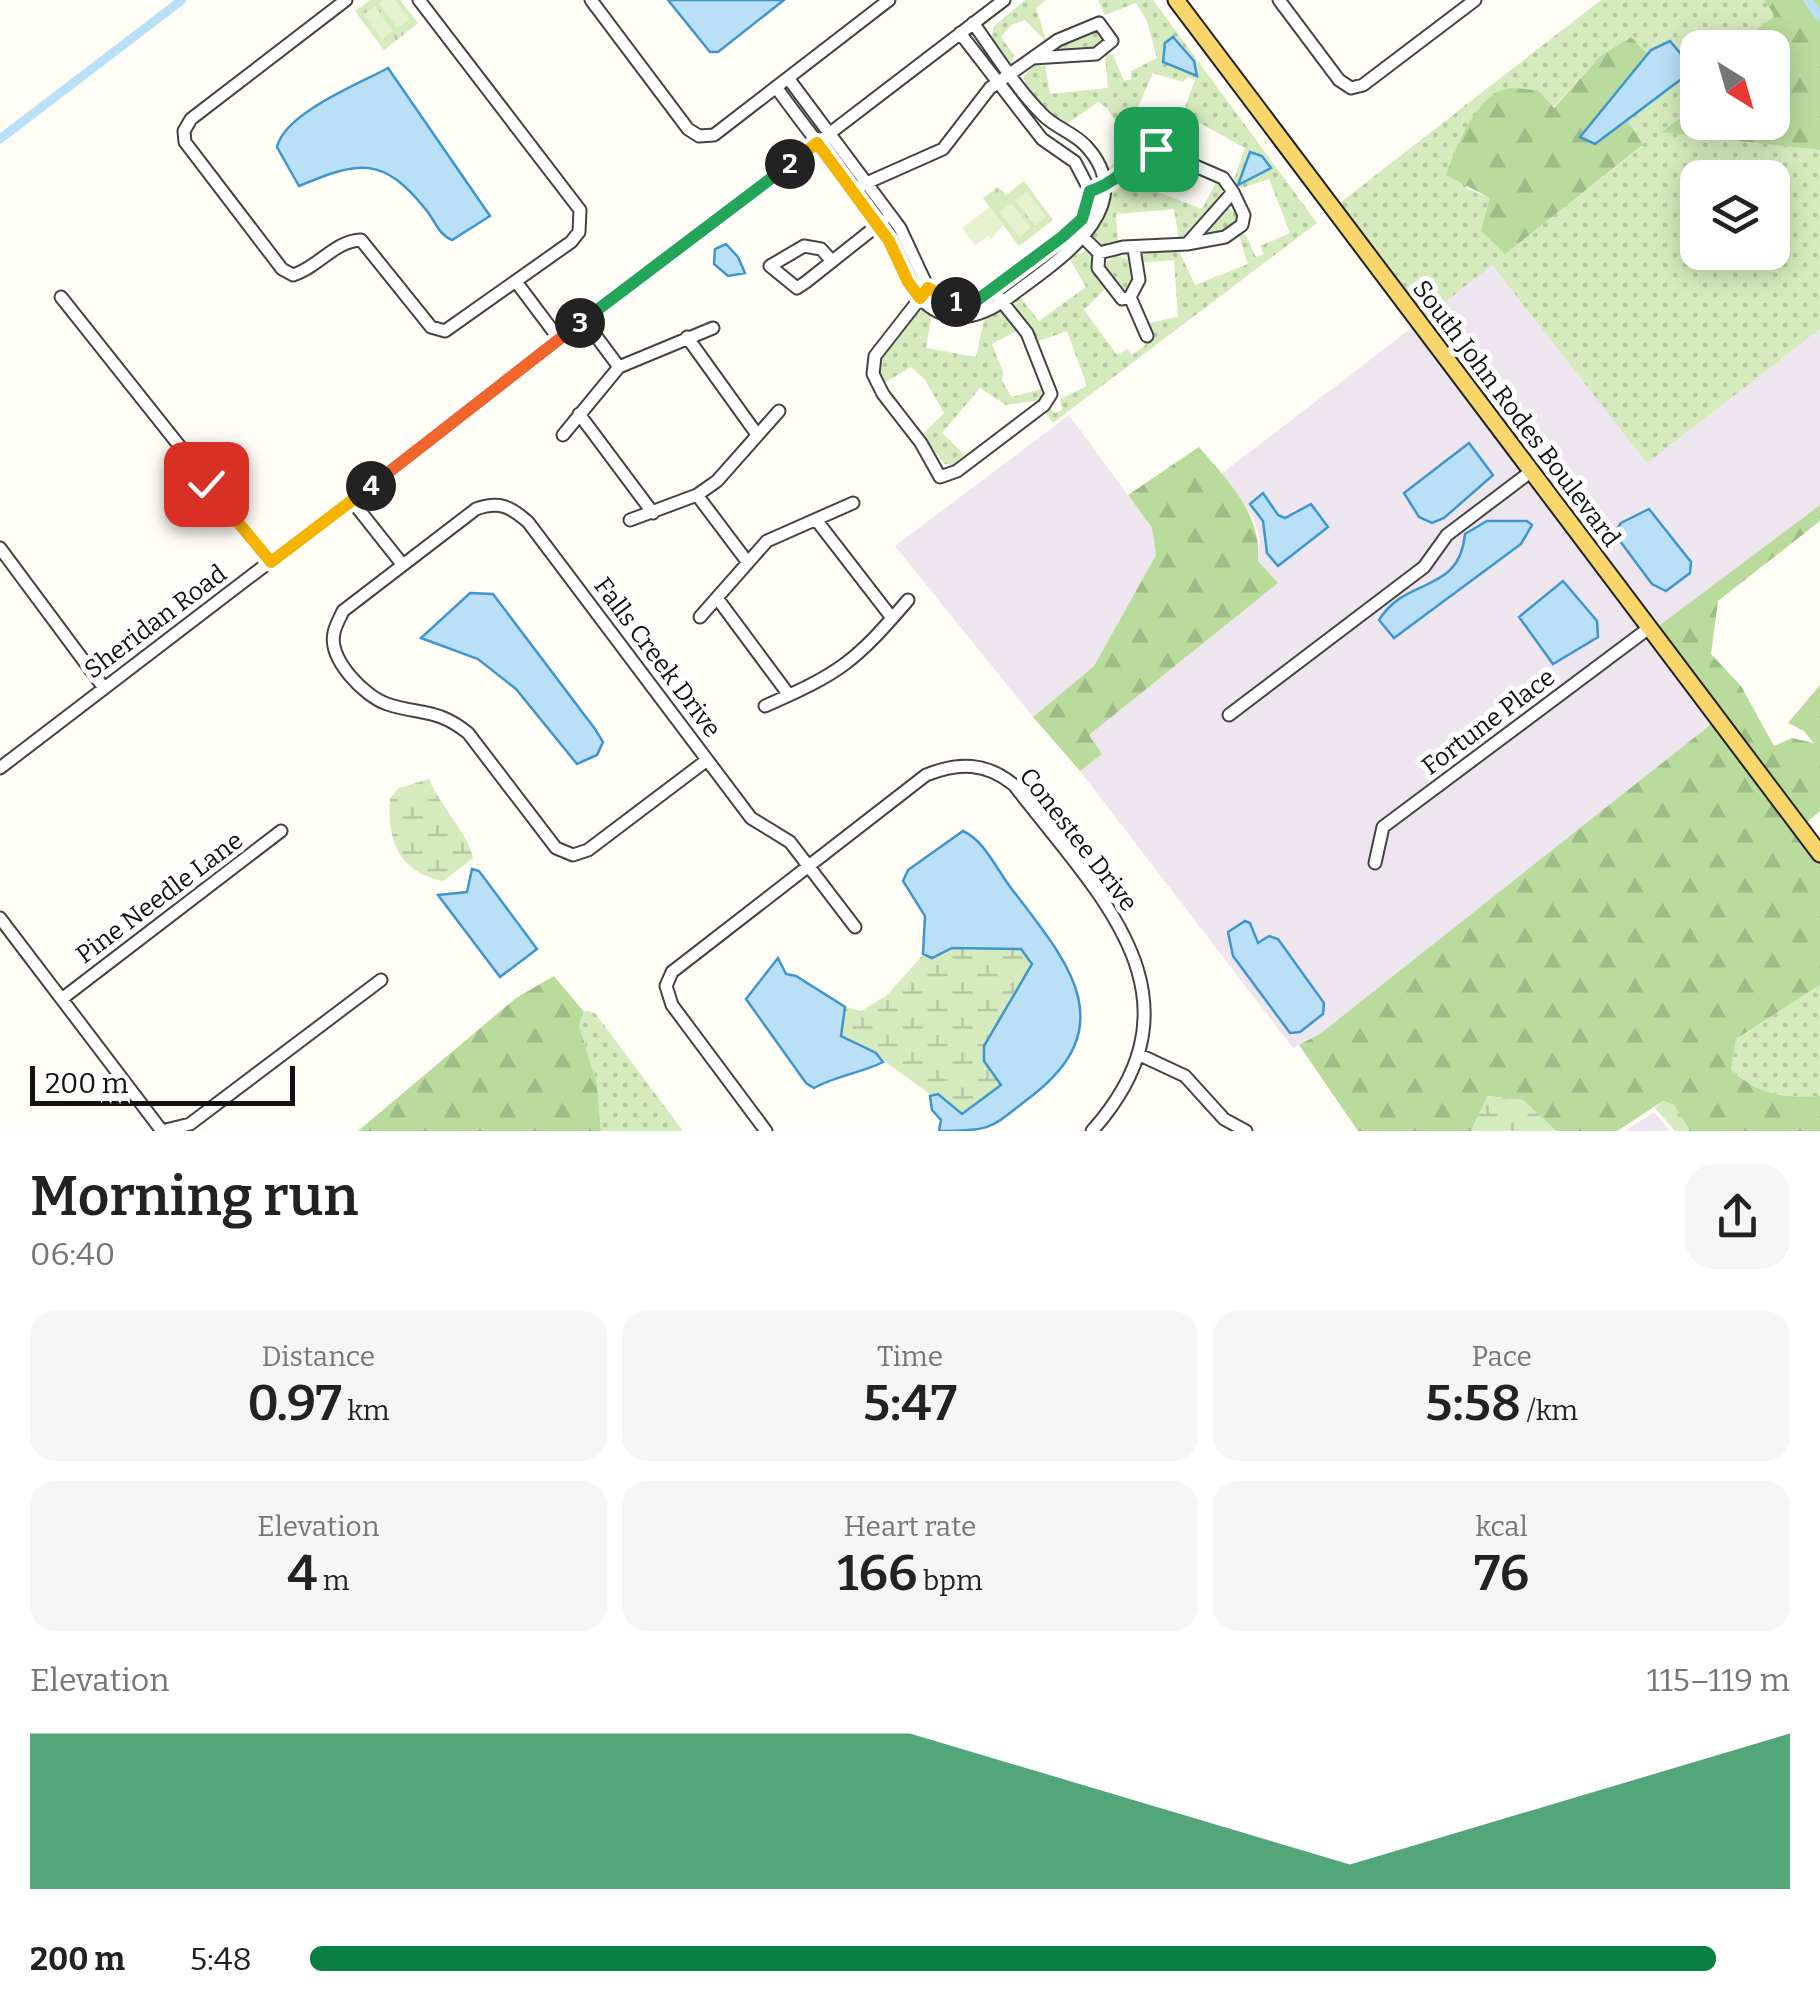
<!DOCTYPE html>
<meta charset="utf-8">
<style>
:root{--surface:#fff;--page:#f6f6f6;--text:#222;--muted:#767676;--accent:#0b8043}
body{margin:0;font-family:Bitter,serif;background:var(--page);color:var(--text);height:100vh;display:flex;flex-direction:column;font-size:38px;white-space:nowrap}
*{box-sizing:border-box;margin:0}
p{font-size:32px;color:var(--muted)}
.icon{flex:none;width:55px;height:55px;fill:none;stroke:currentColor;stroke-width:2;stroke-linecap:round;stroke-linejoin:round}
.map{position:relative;height:1131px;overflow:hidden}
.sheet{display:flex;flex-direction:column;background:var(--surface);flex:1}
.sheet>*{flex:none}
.needle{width:65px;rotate:143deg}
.tools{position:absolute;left:1680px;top:30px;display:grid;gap:20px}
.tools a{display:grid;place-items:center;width:110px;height:110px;border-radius:20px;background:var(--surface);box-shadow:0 5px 25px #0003;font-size:50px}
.scale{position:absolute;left:30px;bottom:25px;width:265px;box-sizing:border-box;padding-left:10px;border:5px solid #111;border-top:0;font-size:28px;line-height:35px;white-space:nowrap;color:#111;-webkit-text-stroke:8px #fff;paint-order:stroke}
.pin{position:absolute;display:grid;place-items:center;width:85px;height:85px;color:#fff;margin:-42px;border-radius:20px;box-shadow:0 5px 15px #0006}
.km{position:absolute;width:50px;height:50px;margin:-25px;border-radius:50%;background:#222;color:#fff;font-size:28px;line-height:50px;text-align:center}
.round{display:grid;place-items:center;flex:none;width:105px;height:105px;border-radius:30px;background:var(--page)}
.headline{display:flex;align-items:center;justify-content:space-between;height:170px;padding:0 30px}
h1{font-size:55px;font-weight:600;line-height:75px}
.stats{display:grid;grid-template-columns:repeat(3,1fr);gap:15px;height:170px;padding:10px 30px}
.stats div{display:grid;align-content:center;border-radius:25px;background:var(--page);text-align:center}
.stats b{font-size:50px;font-weight:600}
.stats small{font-size:28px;font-weight:400}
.stats p{font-size:28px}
.chart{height:280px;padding:20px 30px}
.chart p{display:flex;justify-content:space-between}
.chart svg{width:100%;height:180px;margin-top:10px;fill:var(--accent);opacity:.7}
ul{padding:0 30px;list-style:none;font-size:32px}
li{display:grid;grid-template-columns:160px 120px 1fr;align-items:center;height:75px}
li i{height:25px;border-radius:12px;background:var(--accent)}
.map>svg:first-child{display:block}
.industrial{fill:#eee6ef;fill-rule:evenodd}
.grass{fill:url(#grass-dots);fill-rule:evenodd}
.forest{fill:url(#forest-firs)}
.wetland{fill:url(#wetland-marsh)}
.park{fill:url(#park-tufts)}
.pitch{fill:#e6f2cf}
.water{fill:#b9e0f7;stroke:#3f96cf;stroke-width:2.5}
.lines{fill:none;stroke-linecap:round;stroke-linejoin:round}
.canal{stroke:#b9e0f7;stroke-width:9}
.minor-casing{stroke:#444;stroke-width:15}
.major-casing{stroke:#222;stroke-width:19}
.minor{stroke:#fff;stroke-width:11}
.major{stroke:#f9d66b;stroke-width:15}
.split-1-casing{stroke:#fff;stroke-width:20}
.split-2-casing{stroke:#fff;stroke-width:20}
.split-3-casing{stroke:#fff;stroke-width:20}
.split-4-casing{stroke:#fff;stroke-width:20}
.split-5-casing{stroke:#fff;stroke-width:20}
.split-1{stroke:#22a559;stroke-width:12}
.split-2{stroke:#f5b400;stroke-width:12}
.split-3{stroke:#22a559;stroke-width:12}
.split-4{stroke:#f0652b;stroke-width:12}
.split-5{stroke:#f5b400;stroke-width:12}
.labels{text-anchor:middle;stroke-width:10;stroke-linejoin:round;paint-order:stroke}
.street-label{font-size:25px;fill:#111;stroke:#fff}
</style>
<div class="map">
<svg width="1820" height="1131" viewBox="0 0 1820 1131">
<defs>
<pattern id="grass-dots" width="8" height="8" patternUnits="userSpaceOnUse" patternTransform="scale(2.5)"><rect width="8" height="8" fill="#d5ebbd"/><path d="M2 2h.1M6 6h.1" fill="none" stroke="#b6c8a1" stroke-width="1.8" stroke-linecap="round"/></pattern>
<pattern id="forest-firs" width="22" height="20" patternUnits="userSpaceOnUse" patternTransform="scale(2.5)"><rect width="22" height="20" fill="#b9dc9c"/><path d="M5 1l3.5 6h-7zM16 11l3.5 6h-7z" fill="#9ebc85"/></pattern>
<pattern id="wetland-marsh" width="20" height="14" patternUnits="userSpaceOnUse" patternTransform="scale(2.5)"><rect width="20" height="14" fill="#d5ebbd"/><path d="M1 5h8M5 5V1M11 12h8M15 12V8" fill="none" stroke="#b6c8a1"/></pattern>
<pattern id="park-tufts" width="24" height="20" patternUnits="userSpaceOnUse" patternTransform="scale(2.5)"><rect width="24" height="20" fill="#d5ebbd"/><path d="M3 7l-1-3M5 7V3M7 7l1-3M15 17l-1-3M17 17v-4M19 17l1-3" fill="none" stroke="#b6c8a1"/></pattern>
</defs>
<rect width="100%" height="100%" fill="#fffdf5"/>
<path class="industrial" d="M1491,264l156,198 173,-133v176l-159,120v11l-240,-315zM1657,517l34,45 -39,22 -38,-51z
M1414,326l301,396 -394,311 -28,15 -213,-277 21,-17 -13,-18 55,-47 115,-128 2,-23 -7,-21 -32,-43zM1469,443l24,33 -49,42zM1299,507l-32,46 -4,-32 15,-6 7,4zM1520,520l-70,79 -55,39 27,-55 18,-2 21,-19 4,-28 22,-13zM1597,621l1,16 -45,27zM1250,923l8,20 21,2 4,7 7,81 -57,-77 -5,-23z
M1069,415l83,113 4,27 -62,111 -61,51 -138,-171z
M1654,1112l16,19h-45z"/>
<path class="grass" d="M1025,0h21l-10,8 11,35 -22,-23 -14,5 -10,12 13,18 -3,11 -19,-25 1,-14z
M1098,0h55l164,223 -264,200 -9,-13 4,-3 7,6 7,-3 -2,-11 27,-13 -20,-55 -31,11 -22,-38 5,-8 20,25 47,-34 -17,-29 17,-7 8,4 13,32 -23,23 33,45 10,-6 5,6 23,-17 -7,-15 30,-6 -4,-57 -34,3 1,-9 37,-5 17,36 53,-21 -10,-31 8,2 10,22 8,-3 -4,-8 30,-13 -21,-54 -27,9 -9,-5 12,-35 -47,-26 -18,28 -9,-5 24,-65 -7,-3 -5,5 -30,-9 -23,52 29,19 -18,8 -31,26 -6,-6 28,-23 -25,-41 -9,-6 -34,24 -23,-18 -18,-30 11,-13 11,1 5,28 58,-6 -3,-35 8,2 11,26 7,-2v-8l26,-13 -10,-37 -11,-18 -31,12z
M1601,0h163l12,16 -42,31 -36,1 -1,57 -35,26 158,19v179l-173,134 -155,-198 -71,56 -85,-115zM1631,37l17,17 3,-4 33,27 -57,43 16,26 -138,107 -14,-55 -25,-9 17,-84 21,-16 34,1 15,18 47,-52zM1698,178h74v74h-74z
M1095,28l10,8v7l-10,6h-35l1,-6z
M1150,154h7l-10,24 11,14 44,17 15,-29 6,5 -2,14 -36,42 -6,-1 -5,-31 -58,5 2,33 -16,4 -10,-13 11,-20 6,-27z
M1227,207l12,8c-3,16 -19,21 -33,21l-1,-6z
M1070,237l5,2 -67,56h-8l1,-6z
M1117,256l11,3 8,16 -12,15 -18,-19 1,-10z
M920,305l12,9 -6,34 50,9 9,-41 17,-5 16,19 -26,14 11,28 -1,9 10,16 32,-9 -3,12 -35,5 -26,-17 -38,45 23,22 -12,10 -8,-1 -23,-29 22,-22 -19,-33 -14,-13 -27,16 -7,-13 4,-14z
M1820,985v111c-37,2 -60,-1 -89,-26l5,-31z
M585,1011l10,2 88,118h-82l-4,-47 -18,-59z"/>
<path class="forest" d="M1764,0h56v150l-159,-18 36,-27 1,17h74v-74l-38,-1 41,-31z
M1631,37l17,17 -68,82 16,8 31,-24 16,25 -138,109 -24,-23 9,-33 -44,-23c10,-26 28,-77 59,-86 9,-2 24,1 33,1l16,18 46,-52z
M1199,447c29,34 63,67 59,114l20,22 -189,152 13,19 -22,17 -47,-54 61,-51 62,-111 -4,-27 -24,-33z
M1820,505v16l-102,80 -7,53 30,32 33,60 18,-8 22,5 -10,-12 -16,-8 32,-38v126l-16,14 -143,-189 -1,-11z
M1713,718l107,144v123l-84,54 -5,31c29,25 51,28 89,26v35h-130l-16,-26 -11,-4 -46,30h-61l-33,-31 -35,-4 -17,35h-113l-59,-86 22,-12 393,-311z
M554,976l30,36 -5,13 18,59 4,47h-243l158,-133z"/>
<path class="wetland" d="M429,779c10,26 40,55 44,79l-30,23c-45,-9 -56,-41 -53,-83l9,-10z
M952,948l69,1 11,15 -48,82 6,26 11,12 -40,31c-42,-26 -74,-57 -120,-79l4,-29 16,4 25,-15 38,-42 8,4z
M1488,1096l35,4 33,31h-85z
M1662,1101l12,4 16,26h-15l-20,-23z"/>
<path class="park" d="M370,0h30l18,23 -34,27 -29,-39z
M1024,181l29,39 -34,26 -36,-48 15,-11 8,8z"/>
<path class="pitch" d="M383,0h12l14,19 -12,9 -18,-25z
M375,6l18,25 -11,8 -19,-24z
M1027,192l19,25 -11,9 -20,-26z
M1011,203l20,25 -12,9 -19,-25z
M990,207l14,18 -13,14 -3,-3 -13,9 -13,-17z"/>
<path class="water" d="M668,0h116l-66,52h-8z
M1173,37l21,24 3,15 -34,-14 2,-19z
M1670,41l15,18 -1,18 -89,67 -15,-7 71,-87z
M388,68l102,148 -38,24c-13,-5 -17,-19 -25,-29 -44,-56 -68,-50 -128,-25l-22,-39c8,-34 80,-62 111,-79z
M1250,152l12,4 9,12 -33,17z
M726,244l12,13 7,16 -17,3 -14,-12 1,-15z
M1469,443l24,32 -49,43 -12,5 -13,-6 -15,-24z
M1263,493l15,22 7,3 26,-14 17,23 -50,39 -11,-13 -4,-32 -13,-17z
M1649,509l42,53 -1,11 -24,18 -14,-7 -38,-51 7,-10z
M1487,521h40l5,4 -11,19 -127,94 -15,-18c28,-45 80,-25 86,-86z
M1563,581l34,40 1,16 -45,27 -34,-47z
M470,593l23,1 102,135 8,13 -6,13 -20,9 -61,-75 -38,-30 -57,-21z
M963,831c21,9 34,39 48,57 53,70 114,135 22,207 -43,33 -38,36 -94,36l2,-11 -9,-10 -2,-14 8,-2 24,20 39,-29 -17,-24v-15l48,-82 -11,-15 -69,-1 -20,10 -9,-4 2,-38 -22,-35 5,-11z
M472,869l7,2 58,78 -37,28 -62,-82 29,-3z
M1245,921l5,2 8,20 11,-7 9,3 46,64 -1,11 -23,18 -10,1 -57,-77 -5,-24z
M778,958l8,16 10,2 49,31 -4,29 35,17 7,9c-21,11 -46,13 -69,26l-8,-5 -60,-84z"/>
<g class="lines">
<path class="canal" d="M1808,0l12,17
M0,139l182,-139"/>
<g class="minor-casing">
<path id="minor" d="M346,0l-155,119 -7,12 1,11 97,127 11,6c26,-8 41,-34 68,-35l70,87 14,4 126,-89 8,-10 1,-22 -161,-210
M591,0l97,129 11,7 15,-1 175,-135
M1279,0l60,80 12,8 12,-3 112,-85
M788,78l112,150 28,60 21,14 27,-1 98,-74 9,-8 7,-28 -15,-29 -33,-23 -82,-106
M776,87c36,51 79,100 112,153 16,24 19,52 45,69 28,18 60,1 83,-17 43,-32 127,-86 69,-147 -13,-13 -31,-18 -43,-31 -26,-26 -47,-61 -69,-91
M862,185l81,-36 47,-61 68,-48 41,-17 13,18 -16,13 -63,4
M1082,236l17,17 24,-6 64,-3 46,-52 -10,-14 -67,-29 -57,39
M1187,244l38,-7 17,-12 2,-10 -11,-23
M1099,253l-1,15 24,31 8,-2 9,-17 -5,-31
M832,261l-11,-12 -17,-3 -34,20 27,22 9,-6 77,-61
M517,283l42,56
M925,292l-50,64 -2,18 10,20 38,49 19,34 17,-6 87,-66 7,-11 -24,-61 -28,-35
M61,297l210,264
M1130,297l17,39
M584,320l35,47
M687,337l69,96
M579,414l74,99
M563,435l56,-68 94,-39
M697,495l49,65
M352,501l50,63
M630,520l67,-25 20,-14 62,-70
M817,521l75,97
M0,548l104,140
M717,598l72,97
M700,617l67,-76 86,-38
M765,706c75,-33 89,-43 143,-106
M1229,715l195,-148 23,-32 82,-62
M707,760l-119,90 -15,5 -17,-7 -88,-115c-31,-25 -48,-18 -81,-29 -23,-8 -59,-45 -53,-71 1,-7 6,-15 9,-22l133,-102c23,-8 34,-3 52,13l223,296 39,24 65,85
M0,768l1004,-768
M1375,863l8,-36 266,-199
M0,918l162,213 28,-7 191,-144
M63,998l218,-167
M1140,1055l45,21 39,43 22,12
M766,1131l-94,-126 -6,-19 6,-14 254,-197c33,-13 60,-13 88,10 85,111 198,211 78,346"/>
</g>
<g class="major-casing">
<path id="major" d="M1176,0l644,854"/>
</g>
<use href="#minor" class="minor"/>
<use href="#major" class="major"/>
</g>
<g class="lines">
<g class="split-1-casing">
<path id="split-1" d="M956,302l20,-1 86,-64 20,-18 8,-28c31,-9 47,-38 66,-42"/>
</g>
<g class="split-2-casing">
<path id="split-2" d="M790,164l27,-21 72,98 19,41 12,16 8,-10 28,14"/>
</g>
<g class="split-3-casing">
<path id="split-3" d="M580,323l210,-159"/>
</g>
<g class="split-4-casing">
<path id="split-4" d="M371,486l209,-163"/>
</g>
<g class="split-5-casing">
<path id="split-5" d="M206,484l65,78 100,-76"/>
</g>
<use href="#split-1" class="split-1"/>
<use href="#split-2" class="split-2"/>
<use href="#split-3" class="split-3"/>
<use href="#split-4" class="split-4"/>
<use href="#split-5" class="split-5"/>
</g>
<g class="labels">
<g class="street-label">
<text transform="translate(1517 413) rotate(53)" y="9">South John Rodes Boulevard</text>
<text transform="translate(155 621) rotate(-37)" y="9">Sheridan Road</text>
<text transform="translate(658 657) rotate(53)" y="9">Falls Creek Drive</text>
<text transform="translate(1488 721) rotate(-37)" y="9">Fortune Place</text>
<text transform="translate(1079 839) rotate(52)" y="9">Conestee Drive</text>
<text transform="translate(159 897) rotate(-37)" y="9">Pine Needle Lane</text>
</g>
</g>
</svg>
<div class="tools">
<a><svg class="needle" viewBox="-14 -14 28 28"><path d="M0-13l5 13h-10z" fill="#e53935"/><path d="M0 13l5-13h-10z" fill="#767676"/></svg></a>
<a><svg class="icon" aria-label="layers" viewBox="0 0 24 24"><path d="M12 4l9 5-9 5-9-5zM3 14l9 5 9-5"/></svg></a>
</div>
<div class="scale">200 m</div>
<div class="pin" style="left:1156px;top:149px;background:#1e9e55"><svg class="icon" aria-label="arrive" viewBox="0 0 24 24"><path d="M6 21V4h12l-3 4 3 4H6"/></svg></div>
<div class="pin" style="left:206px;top:484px;background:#d93025"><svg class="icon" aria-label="check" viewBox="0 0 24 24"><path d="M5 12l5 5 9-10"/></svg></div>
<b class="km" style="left:956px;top:302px">1</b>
<b class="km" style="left:790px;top:164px">2</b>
<b class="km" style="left:580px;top:323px">3</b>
<b class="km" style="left:371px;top:486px">4</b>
</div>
<section class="sheet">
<div class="headline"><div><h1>Morning run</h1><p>06:40</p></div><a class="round"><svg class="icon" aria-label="share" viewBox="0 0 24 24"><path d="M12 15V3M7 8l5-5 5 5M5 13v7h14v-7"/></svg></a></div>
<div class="stats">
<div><p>Distance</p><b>0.97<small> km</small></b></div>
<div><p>Time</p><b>5:47</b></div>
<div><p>Pace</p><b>5:58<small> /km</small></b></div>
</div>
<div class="stats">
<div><p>Elevation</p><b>4<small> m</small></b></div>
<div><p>Heart rate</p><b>166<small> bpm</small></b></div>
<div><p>kcal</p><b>76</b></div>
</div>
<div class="chart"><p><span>Elevation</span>115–119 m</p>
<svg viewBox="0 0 160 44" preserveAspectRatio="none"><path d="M0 44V6L10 6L20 6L30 6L40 6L50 6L60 6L70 6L80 6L90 14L100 22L110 30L120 38L130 30L140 22L150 14L160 6V44z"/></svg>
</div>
<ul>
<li><b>200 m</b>5:48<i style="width:95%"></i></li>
</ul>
</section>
